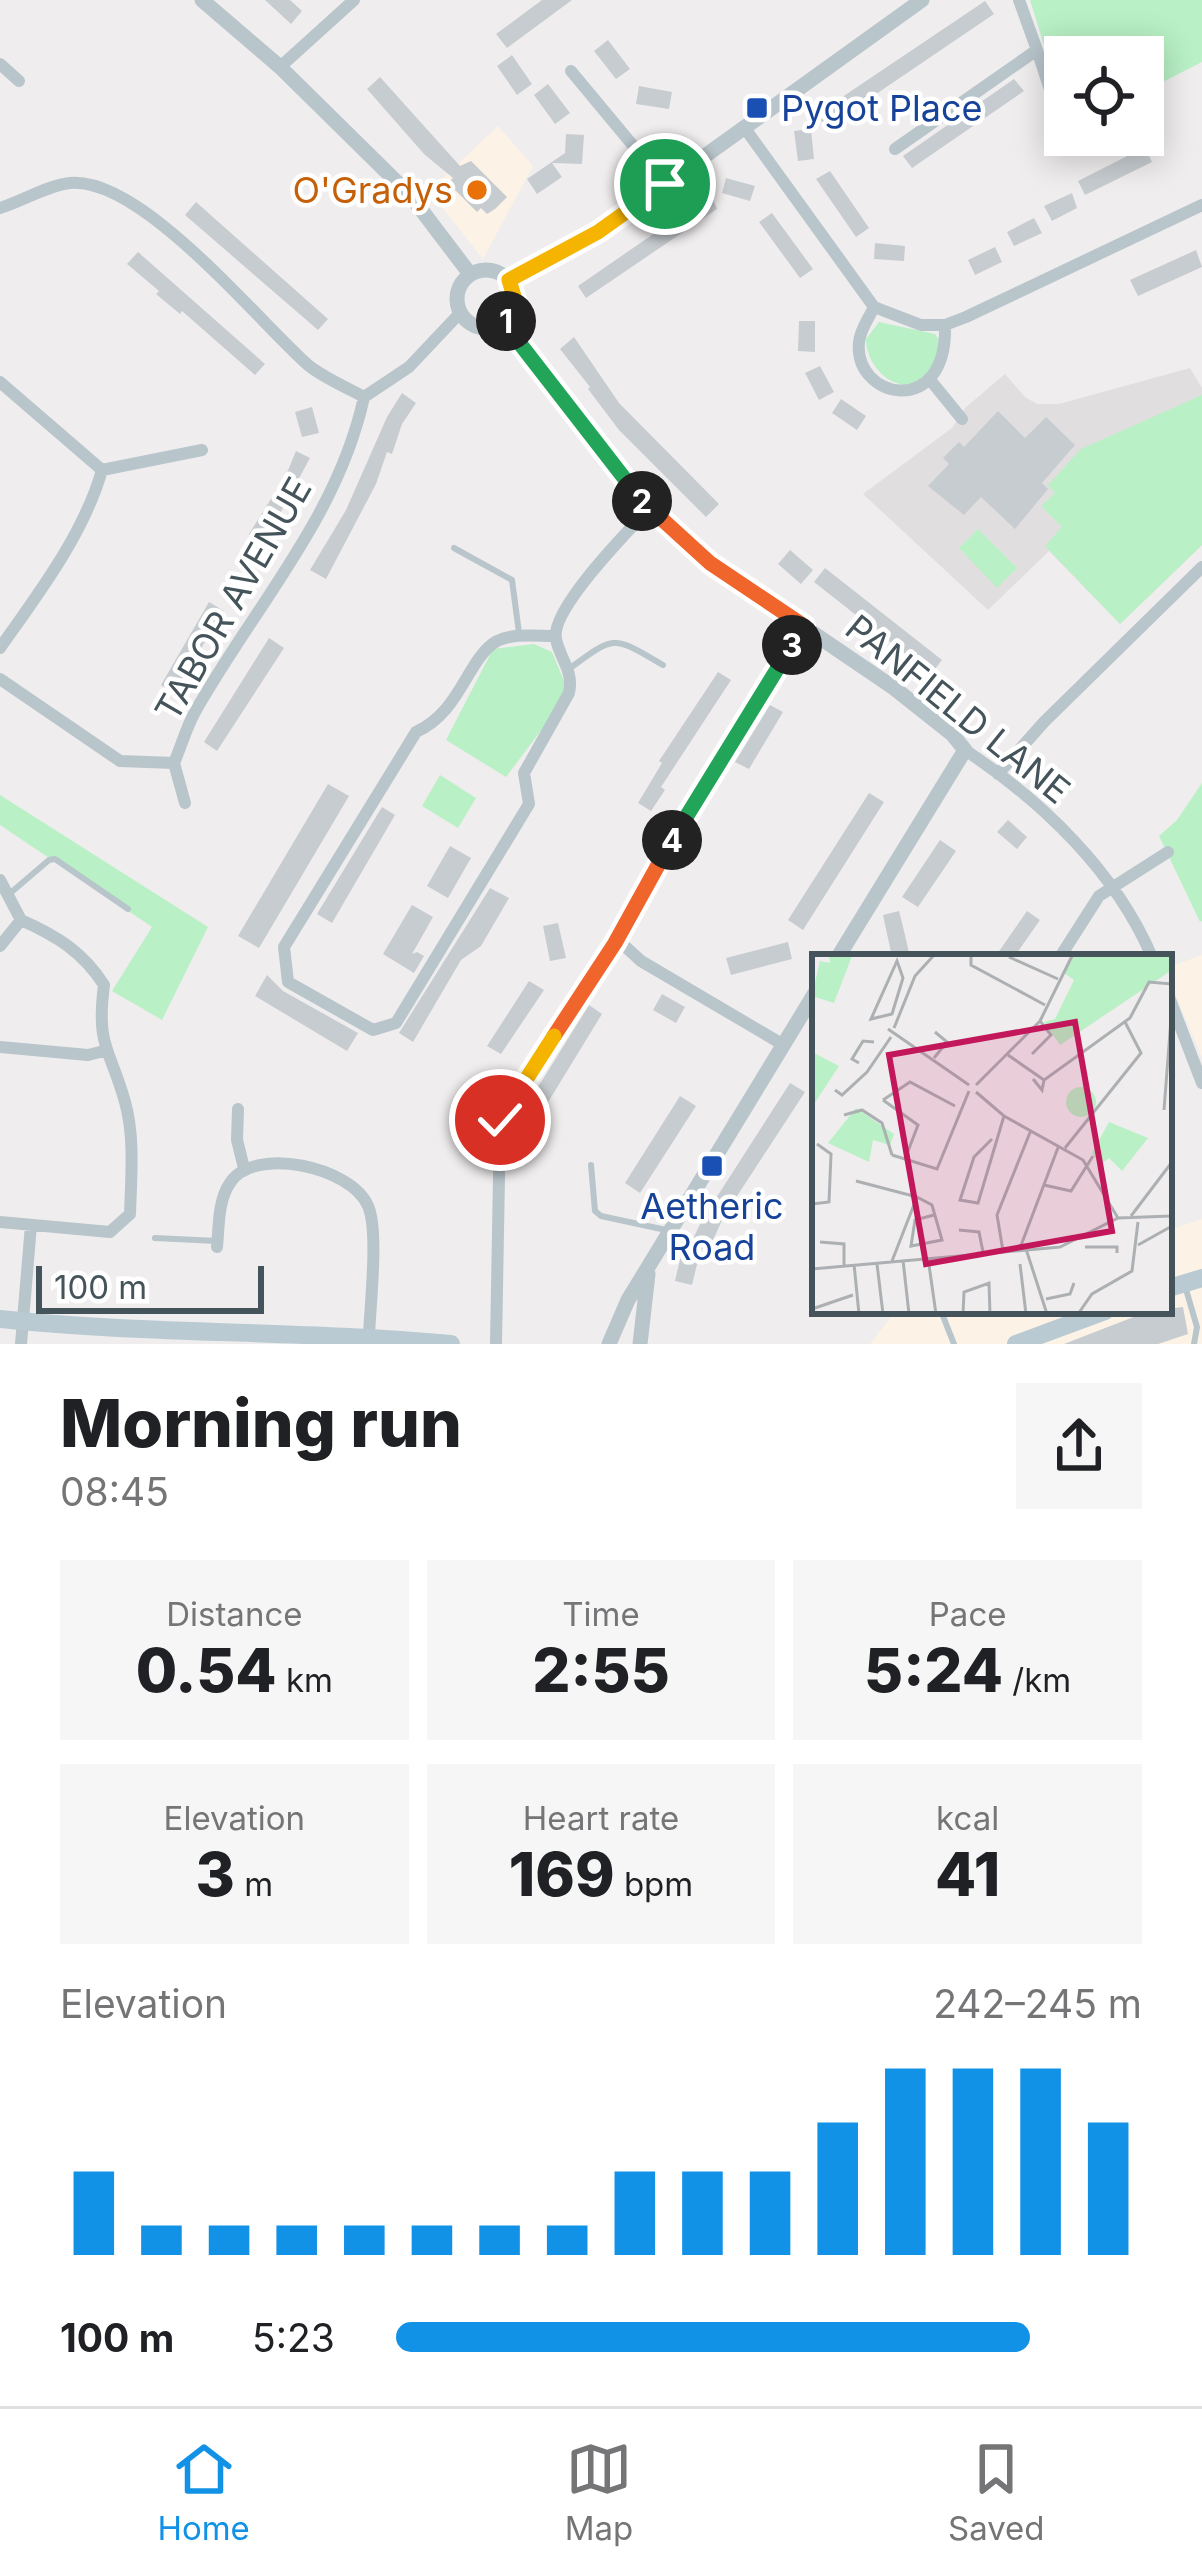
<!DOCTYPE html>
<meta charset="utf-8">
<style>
:root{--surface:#fff;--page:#f6f6f6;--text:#202124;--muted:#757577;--line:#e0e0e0;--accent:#1192e6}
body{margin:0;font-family:Inter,sans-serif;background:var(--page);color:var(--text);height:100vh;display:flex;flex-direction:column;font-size:45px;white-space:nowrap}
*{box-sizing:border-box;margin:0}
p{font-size:39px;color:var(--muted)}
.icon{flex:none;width:66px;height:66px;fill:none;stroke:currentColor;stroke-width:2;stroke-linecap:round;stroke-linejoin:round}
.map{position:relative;height:1344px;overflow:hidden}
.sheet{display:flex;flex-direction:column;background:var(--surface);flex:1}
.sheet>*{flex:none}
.tools{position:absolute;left:1044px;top:36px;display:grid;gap:24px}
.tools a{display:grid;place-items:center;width:120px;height:120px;border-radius:0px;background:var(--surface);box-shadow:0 6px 30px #0003;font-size:60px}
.scale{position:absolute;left:36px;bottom:30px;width:228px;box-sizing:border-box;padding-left:12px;border:6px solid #45545b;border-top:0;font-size:33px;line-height:42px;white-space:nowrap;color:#45545b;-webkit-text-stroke:9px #fff;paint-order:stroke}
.pin{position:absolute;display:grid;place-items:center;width:102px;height:102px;color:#fff;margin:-51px;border:6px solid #fff;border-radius:50%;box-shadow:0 3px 12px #0007}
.km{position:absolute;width:60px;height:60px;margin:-30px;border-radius:50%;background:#222;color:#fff;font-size:33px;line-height:60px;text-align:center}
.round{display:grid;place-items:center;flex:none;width:126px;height:126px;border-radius:0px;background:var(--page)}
.summary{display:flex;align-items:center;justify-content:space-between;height:204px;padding:0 60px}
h1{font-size:66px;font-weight:800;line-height:90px}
.figures{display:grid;grid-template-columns:repeat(3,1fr);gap:18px;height:204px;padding:12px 60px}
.figures div{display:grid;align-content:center;border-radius:0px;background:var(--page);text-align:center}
.figures b{font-size:60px;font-weight:800}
.figures small{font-size:33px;font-weight:400}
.figures p{font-size:33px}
.chart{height:336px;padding:24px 60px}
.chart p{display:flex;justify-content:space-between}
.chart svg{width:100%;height:216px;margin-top:12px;stroke:var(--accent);stroke-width:6}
ul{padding:0 60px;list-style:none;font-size:39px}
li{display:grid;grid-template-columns:192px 144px 1fr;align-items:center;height:90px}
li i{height:30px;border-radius:15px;background:var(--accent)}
.menu{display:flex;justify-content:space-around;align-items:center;height:168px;border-top:3px solid var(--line);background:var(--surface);font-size:33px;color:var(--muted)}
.menu a{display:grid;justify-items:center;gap:6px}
.menu .on{color:var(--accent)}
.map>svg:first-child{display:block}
.commercial{fill:#fcf2e5}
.education{fill:#e1dee0}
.green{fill:#b9f0c5}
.building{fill:#c7ccd0}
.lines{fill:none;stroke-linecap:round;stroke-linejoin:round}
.service{stroke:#b8c5cb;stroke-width:6}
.minor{stroke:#b8c5cb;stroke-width:12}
.tertiary{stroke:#b8c5cb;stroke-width:15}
.secondary{stroke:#bacad2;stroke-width:18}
.split-1-casing{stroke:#fff;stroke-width:24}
.split-2-casing{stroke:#fff;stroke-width:24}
.split-3-casing{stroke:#fff;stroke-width:24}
.split-4-casing{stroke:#fff;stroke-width:24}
.split-5-casing{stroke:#fff;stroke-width:24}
.split-6-casing{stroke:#fff;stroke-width:24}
.split-1{stroke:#f5b400;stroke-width:15}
.split-2{stroke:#22a559;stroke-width:15}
.split-3{stroke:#f0652b;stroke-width:15}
.split-4{stroke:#22a559;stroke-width:15}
.split-5{stroke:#f0652b;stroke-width:15}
.split-6{stroke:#f5b400;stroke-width:15}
.transit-dot{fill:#1a4fb4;stroke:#fff;stroke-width:4.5}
.food-dot{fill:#e8710a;stroke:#fff;stroke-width:4.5}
.labels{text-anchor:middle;stroke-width:9;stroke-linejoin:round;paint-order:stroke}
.transit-label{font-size:36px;fill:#164399;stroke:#fff;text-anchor:start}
.food-label{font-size:36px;fill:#c56008;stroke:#fff;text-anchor:end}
.street-label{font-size:36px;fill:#45545b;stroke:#fff}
.inset-road{fill:none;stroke:#acb0b3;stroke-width:3}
.view{fill:#c2185b;fill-opacity:0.15;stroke:#c2185b;stroke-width:6}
.inset-edge{fill:none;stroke:#45545b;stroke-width:6}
</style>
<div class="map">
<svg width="1202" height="1344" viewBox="0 0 1202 1344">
<rect width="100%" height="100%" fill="#f0edee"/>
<path class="commercial" d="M498,126l35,40 -50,93 -54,-68z
M1202,955v102l-33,-77v-13z
M1202,1219v125h-332l26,-33h273v-81z"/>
<path class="education" d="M1190,368l12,20v157l-82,79 -71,-73 -61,59 -125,-116 89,-66 13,-20 40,-34 20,23 12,7h22z"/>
<path class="green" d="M1030,0h172v62l-59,30v-35h-78v13l-12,4z
M879,322l56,12 5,7c-2,9 -3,20 -8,28 -25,36 -66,3 -66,-30z
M1202,395v150l-82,79 -75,-78 17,-19 -21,-21 14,-13 -7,-8 33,-36z
M978,529l39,39 -20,20 -38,-40z
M534,644l18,8 17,41 -63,84 -60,-37 47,-91z
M440,775l36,23 -18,30 -36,-22z
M1202,783v138l-2,1 -41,-86 18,-16z
M0,795l208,132 -46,93 -50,-29 40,-64 -152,-102z"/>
<path class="building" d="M265,0h25l12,11 -11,13z
M542,0h30l-65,48 -11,-14z
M985,1l9,13 -168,114 -9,-14z
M608,40l22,29 -14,10 -22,-28z
M512,55l20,29 -15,11 -20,-29z
M380,77l80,89 11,-5 36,36 -12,12 -8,5 -6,-6 -4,4 -29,-29 5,-5 -29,-24 -57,-65z
M1014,79l10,12 -112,77 -9,-12z
M548,84l22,29 -15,11 -21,-29z
M639,86l33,6 -3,17 -33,-5z
M811,129l3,30 -16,2 -4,-30z
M566,134l18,1 -2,29 -30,-1 10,14 -25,17 -10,-15 38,-26z
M1145,147l7,15 -67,33 -7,-14z
M830,171l39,57 -13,9 -40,-58z
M726,178l29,8 -5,15 -28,-8z
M1072,193l5,15 -25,13 -8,-15z
M707,197h5l5,12 -131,89 -8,-12z
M196,202l132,117 -10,11 -133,-115z
M772,213l41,56 -13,9 -41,-56z
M1034,218l8,15 -28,13 -7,-14z
M875,243l30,3 -1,15 -30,-2z
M995,247l7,15 -27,13 -7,-15z
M1196,250l6,17 -64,29 -8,-16z
M138,252l127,112 -10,11 -73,-64 -2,3 -24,-20 3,-3 -32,-27z
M799,321h16v31l-17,-1z
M574,337l45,66 100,101 -13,13 -87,-87 -31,-41 2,-2 -30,-38z
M820,366l14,26 -15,8 -14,-27z
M402,393l14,10 -14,21 -10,30 -5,-2 -11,32 -50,95 -16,-9 36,-60 41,-93z
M841,399l25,17 -9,14 -25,-17z
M312,407l7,26 -17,4 -7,-25z
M998,411l27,27 21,-21 29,28 -33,38 6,6 -33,40 -34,-32 -17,18 -36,-29 21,-22 -6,-6 16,-16 5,5z
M296,451l14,7 -46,85 -15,-9 37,-59z
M790,550l23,20 -12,14 -23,-20z
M825,568l117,92 -11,14 -117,-92z
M209,602l15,9 -50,81 -13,-7z
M269,638l15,10 -67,103 -13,-9z
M718,672l13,8 -70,107 4,3 -14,21 -13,-8 24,-40 -3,-2z
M770,705l13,7 -34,57 -14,-7z
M328,784l21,12 -90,152 -21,-12z
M869,793l15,9 -81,128 -15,-10z
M382,807l13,8 -63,108 -15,-9z
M1008,820l19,17 -10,12 -20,-17z
M940,840l16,11 -38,56 -16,-10z
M450,846l21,12 -23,40 -21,-12z
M490,888l19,10 -28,48 -20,14 -48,82 -14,-9z
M412,905l21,12 -21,37 5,-2 7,4 -10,17 -31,-19z
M899,911l5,20 6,26h-18l-9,-42z
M1027,911l13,9 -26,37h-19z
M558,923l8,35 -16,3 -7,-35z
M788,942l4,17 -61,16 -5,-17z
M267,975l16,16 75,42 -11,18 -92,-55z
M529,981l15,9 -43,64 -14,-8z
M662,994l23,13 -9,16 -23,-13z
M589,1005l13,9 -63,103 -14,-9z
M790,1083l15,9 -81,124 -16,35 -7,-3 -9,37 -17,-4 6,-26 4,1 17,-36z
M680,1096l16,10 -56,87 -15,-10z
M1183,1307l5,27 -30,10h-94l85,-33z"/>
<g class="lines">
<path class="service" d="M454,548l58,32 7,53
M569,669c47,-35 44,-33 94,-4
M8,895l41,-35 6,-1 73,50
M591,1165l4,46 6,5 65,14
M155,1238l62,3
M1185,1286l12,41 -3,17
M941,1311l13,33"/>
<path class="minor" d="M1037,50l26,79
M0,64l19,17
M280,67l74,-67
M571,71l94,113
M744,127l130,180 47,18h24l21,-8 236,-112
M895,149l142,-99 -18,-50
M0,208c21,-6 48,-23 70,-25 71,-7 187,137 238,182 16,13 38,22 56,32
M874,307c-5,11 -14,23 -15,35 -6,57 89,78 86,-17
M931,381l31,38
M0,382l102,88c-18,64 -64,124 -102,178
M102,470l100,-20
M554,636c-18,0 -41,-3 -57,5 -30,17 -35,70 -81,91l-132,215 4,35 85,48 23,-7 133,-219 -5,-31 45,-80c5,-22 -9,-34 -13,-54 -6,-29 72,-108 93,-130
M0,679l120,82 54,2c7,-16 12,-35 21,-51 59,-105 143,-195 169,-315l45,-30 51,-54
M965,750c77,51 151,122 187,207
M174,763l11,40
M998,774l46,-52 158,-155
M0,880l21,40
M617,939l24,22 141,83
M0,946l21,-26c36,16 62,32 83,65 -8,62 6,63 21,117 10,35 6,76 5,112l-20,18 -110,-10
M1060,957l39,-61 69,-44
M1169,997l33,86
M0,1047l88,8 16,-4
M238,1109l-1,31 7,28
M217,1247c2,-21 1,-47 13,-64 24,-38 122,-16 138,23 11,24 2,100 1,130
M21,1344l10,-119
M496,1344l4,-224 115,-177 82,-146 107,-171"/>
<path class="tertiary" d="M202,0l78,67 130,128 60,79
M457 299a29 29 0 1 1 58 0a29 29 0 1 1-58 0Z
M509,280l90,-48 323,-232
M504,323l107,144 38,42 61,54 184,125 58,46 13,16 -127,207
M609,1344l19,-44 187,-307
M640,1344l8,-70"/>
<path class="secondary" d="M1169,1288l33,-10
M0,1319c150,16 301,11 451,25
M1016,1344l89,-33"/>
</g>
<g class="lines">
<g class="split-1-casing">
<path id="split-1" d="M506,321l10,-18 -7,-23 89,-48 67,-48"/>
</g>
<g class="split-2-casing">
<path id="split-2" d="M506,321l-2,2 138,178"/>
</g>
<g class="split-3-casing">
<path id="split-3" d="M642,501l68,62 94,63 -12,19"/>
</g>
<g class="split-4-casing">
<path id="split-4" d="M672,840l120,-195"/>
</g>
<g class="split-5-casing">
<path id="split-5" d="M554,1036l61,-93 57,-103"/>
</g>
<g class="split-6-casing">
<path id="split-6" d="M500,1120l54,-84"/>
</g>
<use href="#split-1" class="split-1"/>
<use href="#split-2" class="split-2"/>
<use href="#split-3" class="split-3"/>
<use href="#split-4" class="split-4"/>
<use href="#split-5" class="split-5"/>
<use href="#split-6" class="split-6"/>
</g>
<g class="transit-dot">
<rect x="745" y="96" width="24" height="24" rx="6"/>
<rect x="700" y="1154" width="24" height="24" rx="6"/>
</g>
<circle class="food-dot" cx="477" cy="190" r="12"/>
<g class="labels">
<g class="transit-label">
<text x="781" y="121">Pygot Place</text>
<text x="712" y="1219" text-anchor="middle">Aetheric<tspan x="712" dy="41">Road</tspan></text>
</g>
<g class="food-label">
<text x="453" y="203">O'Gradys</text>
</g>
<g class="street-label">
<text transform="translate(233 599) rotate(-60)" y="13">TABOR AVENUE</text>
<text transform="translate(958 709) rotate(39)" y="13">PANFIELD LANE</text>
</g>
</g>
<g transform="translate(812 954)">
<rect width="360" height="360" fill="#f0edee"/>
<path d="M17,0l23,2 -18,47 -22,-7 8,-35 10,2zM263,0h97v16l-112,75 -16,-23 11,-3 19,-39 -10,-7zM0,98l27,14 -27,41zM254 148a15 15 0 1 1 30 0a15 15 0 1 1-30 0ZM44,154l38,26 -4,11 -17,-5 -4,22 -41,-19zM297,168l39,16 -26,33 -13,-13 -9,7 -8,-12z" fill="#b9f0c5"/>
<path class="inset-road" d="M159,0v11l74,40M197,3l49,22M85,7l6,17 -11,36 -21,5zM82,74l21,-52 20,-22M76,75l81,56M220,100l19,-19 -11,-14M196,101l36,25M122,104l13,-16 -12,-10M47,109l-7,-4 11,-18 11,1M221,125l9,11 2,-10 86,-62 19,-36 23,2M164,131l64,-64 33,-67M23,136l7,5 25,-23 24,-35M164,138l28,24 79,44 35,58M71,146l27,-18 45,24M71,146l35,25 -13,34M352,156l7,-91M32,161l18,-5 20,13 10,32M180,185l-18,18 -14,43 18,3 26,-87M253,194l76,-95 -16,-31M80,201l45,14 32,-78M44,227l61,16M232,231l27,6 22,-35M0,250l17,-2 2,-48 -14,-10M319,262l41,-54M147,276l20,2 4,20M8,288l24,2v21M326,291l34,-19M273,293h32v6M208,294l39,-103M214,295l21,65M191,297l-6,-36 34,-85M116,304l8,56M91,306l6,54M80,307l25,-64 15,8 10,35 -31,6 4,-26 19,-5M42,310l5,50M65,310l6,50M208,310l6,50M0,315l248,-22 58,-29 54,-2M234,345l24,-5 4,-11M0,355l41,-14M151,360l1,-22 25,-9 1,31M266,360l14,-20 40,-23 6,-49"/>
<path class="view" d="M263,68l37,209 -186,33 -37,-209z"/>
<rect width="360" height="360" class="inset-edge"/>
</g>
</svg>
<div class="tools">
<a><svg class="icon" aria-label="locate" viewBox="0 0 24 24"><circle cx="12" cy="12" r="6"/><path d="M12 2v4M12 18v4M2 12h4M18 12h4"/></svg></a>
</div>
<div class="scale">100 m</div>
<div class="pin" style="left:665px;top:184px;background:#1e9e55"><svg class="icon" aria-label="arrive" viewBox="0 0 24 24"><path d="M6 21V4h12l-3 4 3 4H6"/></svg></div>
<div class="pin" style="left:500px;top:1120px;background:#d93025"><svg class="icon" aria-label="check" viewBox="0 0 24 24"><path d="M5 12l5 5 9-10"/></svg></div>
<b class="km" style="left:506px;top:321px">1</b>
<b class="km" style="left:642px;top:501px">2</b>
<b class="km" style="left:792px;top:645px">3</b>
<b class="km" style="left:672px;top:840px">4</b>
</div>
<section class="sheet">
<div class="summary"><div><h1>Morning run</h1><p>08:45</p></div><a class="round"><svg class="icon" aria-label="share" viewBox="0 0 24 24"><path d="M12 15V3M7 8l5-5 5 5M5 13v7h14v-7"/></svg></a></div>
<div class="figures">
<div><p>Distance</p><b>0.54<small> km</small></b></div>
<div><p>Time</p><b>2:55</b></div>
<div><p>Pace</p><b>5:24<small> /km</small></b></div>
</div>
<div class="figures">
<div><p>Elevation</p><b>3<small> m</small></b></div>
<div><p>Heart rate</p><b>169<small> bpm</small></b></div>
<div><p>kcal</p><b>41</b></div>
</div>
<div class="chart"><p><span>Elevation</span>242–245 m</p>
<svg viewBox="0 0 160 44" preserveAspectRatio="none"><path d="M5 44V27M15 44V38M25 44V38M35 44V38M45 44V38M55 44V38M65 44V38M75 44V38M85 44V27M95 44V27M105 44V27M115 44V17M125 44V6M135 44V6M145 44V6M155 44V17"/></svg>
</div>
<ul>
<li><b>100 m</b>5:23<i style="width:85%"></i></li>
</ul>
</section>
<nav class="menu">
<a class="on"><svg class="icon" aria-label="home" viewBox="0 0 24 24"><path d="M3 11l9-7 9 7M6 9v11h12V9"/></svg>Home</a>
<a><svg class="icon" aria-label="map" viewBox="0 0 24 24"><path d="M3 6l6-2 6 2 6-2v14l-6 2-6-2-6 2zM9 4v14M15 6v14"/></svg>Map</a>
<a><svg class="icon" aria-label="saved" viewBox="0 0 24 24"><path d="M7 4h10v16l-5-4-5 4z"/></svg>Saved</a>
</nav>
